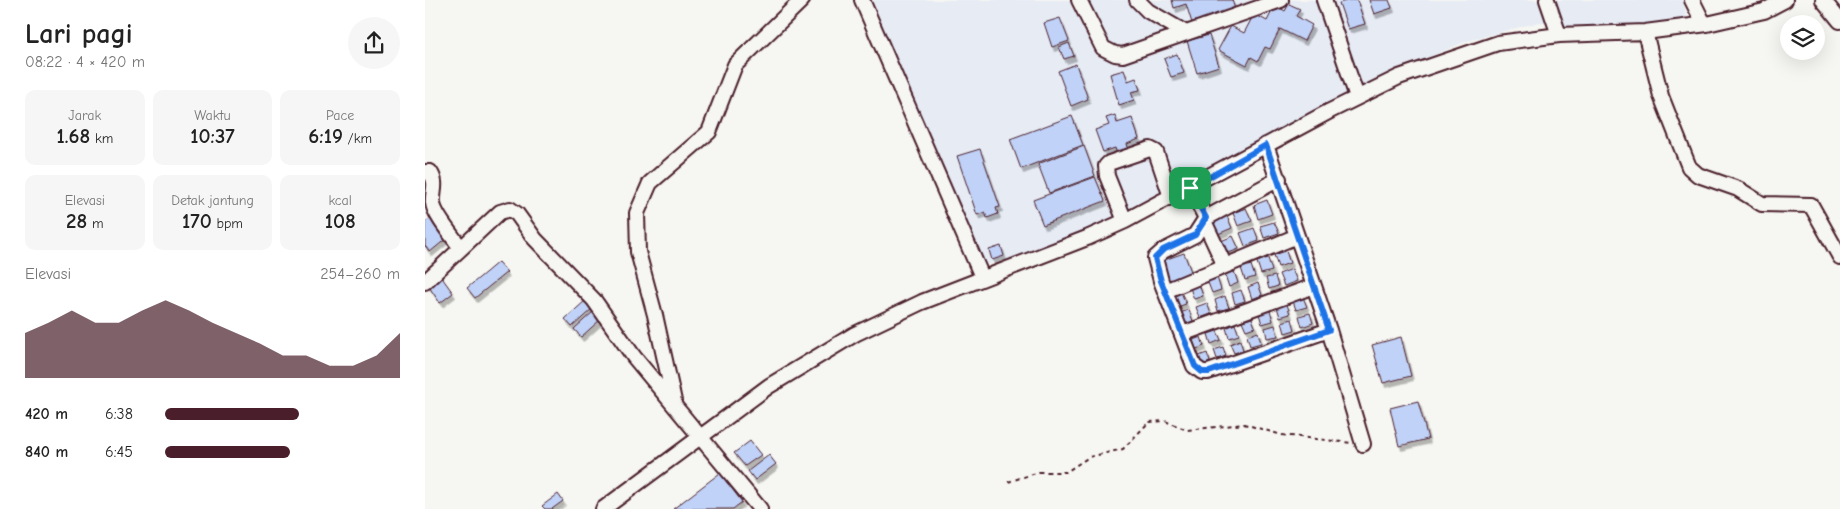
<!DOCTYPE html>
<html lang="id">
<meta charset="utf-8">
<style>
:root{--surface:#fff;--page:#f6f6f6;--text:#222;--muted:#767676;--accent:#4a1f2b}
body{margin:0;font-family:"Comic Neue",sans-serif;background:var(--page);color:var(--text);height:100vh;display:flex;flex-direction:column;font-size:19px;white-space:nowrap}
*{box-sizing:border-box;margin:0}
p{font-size:16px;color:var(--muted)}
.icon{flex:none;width:28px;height:28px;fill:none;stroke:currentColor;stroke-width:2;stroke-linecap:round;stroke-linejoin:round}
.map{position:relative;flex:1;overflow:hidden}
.sheet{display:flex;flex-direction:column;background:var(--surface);width:425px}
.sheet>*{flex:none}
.buttons{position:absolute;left:1355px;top:15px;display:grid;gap:10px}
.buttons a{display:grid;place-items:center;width:45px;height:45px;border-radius:50%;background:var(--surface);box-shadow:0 5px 20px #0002;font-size:25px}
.pin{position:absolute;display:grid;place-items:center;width:42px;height:42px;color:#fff;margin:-21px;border-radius:10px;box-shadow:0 2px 8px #0006}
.round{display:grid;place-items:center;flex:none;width:52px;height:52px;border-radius:26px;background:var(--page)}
.headline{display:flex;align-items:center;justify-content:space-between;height:85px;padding:0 25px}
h1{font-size:28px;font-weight:800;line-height:38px}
.stats{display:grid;grid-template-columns:repeat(3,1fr);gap:8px;height:85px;padding:5px 25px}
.stats div{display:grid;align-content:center;border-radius:10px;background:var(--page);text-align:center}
.stats b{font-size:21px;font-weight:800}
.stats small{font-size:14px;font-weight:400}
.stats p{font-size:14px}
.chart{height:140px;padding:10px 25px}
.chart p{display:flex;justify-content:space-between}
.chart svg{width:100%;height:90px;margin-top:5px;fill:var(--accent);opacity:.7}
ul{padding:0 25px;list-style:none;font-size:16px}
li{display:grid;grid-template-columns:80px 60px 1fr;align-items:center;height:38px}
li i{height:12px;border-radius:6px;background:var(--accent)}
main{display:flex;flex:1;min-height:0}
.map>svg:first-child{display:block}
.built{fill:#e6ebf4}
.building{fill:#c0d2f8;stroke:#4a1f2b;filter:url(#shadow)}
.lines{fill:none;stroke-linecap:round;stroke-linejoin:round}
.minor-casing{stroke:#4a1f2b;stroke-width:18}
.path{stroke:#4a1f2b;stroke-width:2;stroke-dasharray:4 4;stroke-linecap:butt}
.minor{stroke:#f6f6f2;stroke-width:14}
.route-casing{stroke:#fff;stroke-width:10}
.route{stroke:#1a73e8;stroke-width:6}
</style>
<main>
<section class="sheet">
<div class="headline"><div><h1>Lari pagi</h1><p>08:22 · 4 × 420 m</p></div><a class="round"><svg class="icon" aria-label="share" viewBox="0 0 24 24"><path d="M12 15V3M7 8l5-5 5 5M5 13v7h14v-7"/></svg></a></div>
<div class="stats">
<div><p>Jarak</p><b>1.68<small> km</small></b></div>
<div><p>Waktu</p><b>10:37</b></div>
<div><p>Pace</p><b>6:19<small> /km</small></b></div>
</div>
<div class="stats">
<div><p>Elevasi</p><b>28<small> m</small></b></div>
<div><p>Detak jantung</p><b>170<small> bpm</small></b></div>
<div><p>kcal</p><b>108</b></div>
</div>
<div class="chart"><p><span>Elevasi</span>254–260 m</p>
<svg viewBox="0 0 160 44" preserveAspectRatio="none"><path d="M0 44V22L10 17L20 11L30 17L40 17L50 11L60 6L70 11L80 17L90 22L100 27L110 33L120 33L130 38L140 38L150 33L160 22V44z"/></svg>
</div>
<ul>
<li><b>420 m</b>6:38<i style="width:57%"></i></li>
<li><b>840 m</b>6:45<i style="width:53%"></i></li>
</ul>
</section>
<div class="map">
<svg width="1415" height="509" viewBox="0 0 1415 509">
<defs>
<filter id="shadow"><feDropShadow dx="2.5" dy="4.5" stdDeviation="0" flood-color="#0004"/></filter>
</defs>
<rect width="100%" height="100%" fill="#f6f6f2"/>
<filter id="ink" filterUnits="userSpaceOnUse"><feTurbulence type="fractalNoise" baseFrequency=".02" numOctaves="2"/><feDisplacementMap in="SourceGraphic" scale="10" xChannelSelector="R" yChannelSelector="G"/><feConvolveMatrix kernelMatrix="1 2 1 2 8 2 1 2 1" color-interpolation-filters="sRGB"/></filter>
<g filter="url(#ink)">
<path class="built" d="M447,0h811l5,25 -105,7 -44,-10 -72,19 -92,39 -268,143 -66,26 -59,17z"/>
<path class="building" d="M747,0h60l3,9 -43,14 -6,-19 -12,4z
M924,0h8l8,24 -17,5 -9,-26z
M944,0h20l3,8 -18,6z
M864,4l11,5 -4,7 16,9 -8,16 -24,-12 -10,20 -5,-2 -7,14 -7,-4 -4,8 -29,-15 13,-24 13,7 10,-19 13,7 8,-16 10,6z
M635,18l9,23 -17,6 -8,-24z
M784,35l10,31 -22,7 -10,-32z
M644,43l5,13 -10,3 -5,-12z
M752,54l7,19 -13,4 -7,-18z
M651,64l12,35 -17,7 -13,-35z
M699,70l4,11 8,-3 4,12 -9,2 3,8 -15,5 -9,-31z
M690,115l2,8 15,-5 7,21 -12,5 2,6 -12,4 -2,-6 -12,4 -8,-22 14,-5 -3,-7z
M647,116l11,29 -62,24 -11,-30z
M659,146l11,30 -46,17 -11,-29z
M555,149l20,58 -4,1 2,6 -11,4 -2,-6 -8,3 -20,-59z
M670,177l10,24 -62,24 -10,-25z
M842,200l5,14 -14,5 -4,-14z
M821,208l6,13 -14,5 -5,-13z
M802,216l5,12 -14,6 -5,-13z
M6,218l16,20 -17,14 -5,-6v-24z
M849,222l5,11 -15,5 -4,-12z
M829,228l5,13 -14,5 -5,-13z
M808,236l6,13 -13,5 -5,-13z
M576,246l3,10 -12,4 -3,-10z
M861,251l4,12 -12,4 -4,-12z
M759,253l8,21 -23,8 -8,-21z
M843,258l4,13 -11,3 -4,-12z
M73,262l9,10 -32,26 -8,-10z
M826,265l4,12 -10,3 -4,-12z
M867,269l5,12 -13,5 -5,-12z
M809,271l4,12 -9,4 -4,-12z
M15,275l13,18 -13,10 -13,-19z
M850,276l3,10 -9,3 -3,-11z
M792,277l4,13 -9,3 -5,-13z
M833,283l4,12 -10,4 -4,-12z
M774,284l4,12 -9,3 -4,-11z
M816,290l4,11 -10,3 -3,-11z
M756,292l5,12 -9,3 -5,-12z
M800,296l4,12 -11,3 -3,-11z
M878,297l4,10 -11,3 -3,-9z
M161,300l7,8 -21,19 -7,-8z
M782,303l4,11 -11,4 -4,-11z
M862,304l3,10 -10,3 -3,-10z
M764,310l4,11 -9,4 -5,-12z
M845,310l3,11 -11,3 -3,-10z
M169,311l7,8 -20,18 -7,-8z
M885,313l3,10 -11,4 -3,-11z
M827,318l3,9 -9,3 -4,-9z
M867,319l3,11 -10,3 -3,-11z
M810,324l4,11 -10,3 -3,-10z
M850,325l3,11 -11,2 -2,-10z
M792,331l4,9 -10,4 -3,-10z
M833,332l3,11 -11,3 -3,-10z
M776,337l3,9 -10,4 -4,-9z
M976,337l10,39 -28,7 -11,-38z
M815,340l3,10 -9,3 -4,-9z
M798,347l3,9 -9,3 -3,-9z
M782,353l3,9 -10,4 -4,-9z
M993,401l10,38 -29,7 -9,-38z
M325,441l11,14 -16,11 -11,-13z
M344,455l7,9 -21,16 -7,-9z
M295,473l22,29 -9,7h-60z
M133,494l5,7 -11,8h-7l-3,-3z"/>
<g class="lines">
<g class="minor-casing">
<path id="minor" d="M437,0l120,277
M654,0l24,48 12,6 8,1 158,-55
M712,0l11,11 38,22
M899,0l33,97
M1122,0l12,35
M1267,0l10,20 5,4
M1398,0l17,21
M1220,32l16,64 28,71 9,8 40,14 24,15 49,1 29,52
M841,145l63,185 34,114
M0,172h5c8,12 2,19 3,31 1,12 21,35 28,45
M765,188l16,30 -11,17 -32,16 -8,7 6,23 33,85 8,6h6l121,-42
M781,218l73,-39
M700,221l-18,-45 -1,-10 3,-3 41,-14 6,3 15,45
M779,221l21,45
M0,282l75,-70 10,-3 7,5 18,25 59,61 40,57 126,152
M740,291l132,-55
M757,334l132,-48
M249,401l-19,-86 -17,-63 -1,-39 13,-30 59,-51 26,-67 67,-65
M178,509l166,-123 86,-52 67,-32 165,-64 38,-17 205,-110 69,-34 99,-34 61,-8 86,-3 62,-8 57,-13 21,-11"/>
</g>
<path class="path" d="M583,482l31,-10h27l23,-15 34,-8 26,-27 16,-1 22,9 57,-6 38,11 69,8"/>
<use href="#minor" class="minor"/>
</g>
</g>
<g class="lines" filter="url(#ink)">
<g class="route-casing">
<path id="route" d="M841,145l63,185 -120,42h-7l-7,-6 -34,-85 -6,-23 8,-8 32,-15 11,-17 -16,-30z"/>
</g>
<use href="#route" class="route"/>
</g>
</svg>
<div class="buttons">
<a><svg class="icon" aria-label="layers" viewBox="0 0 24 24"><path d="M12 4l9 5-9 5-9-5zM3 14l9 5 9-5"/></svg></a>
</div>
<div class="pin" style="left:765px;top:188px;background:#1e9e55"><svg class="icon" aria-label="arrive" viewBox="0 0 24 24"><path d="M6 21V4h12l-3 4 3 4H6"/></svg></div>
</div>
</main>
